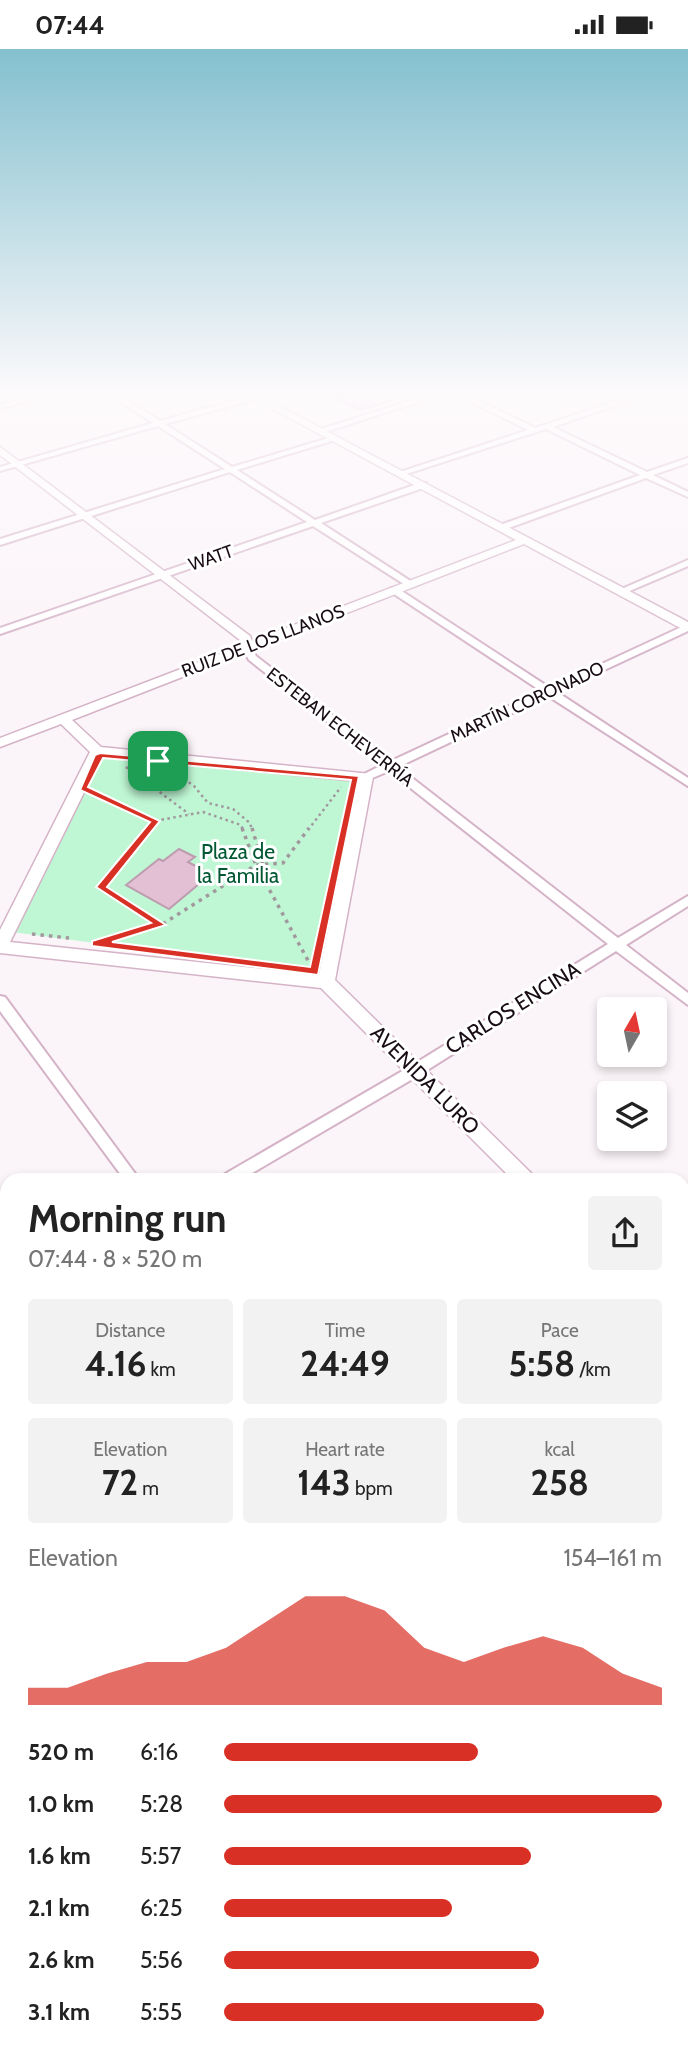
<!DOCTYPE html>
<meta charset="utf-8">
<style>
:root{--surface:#fff;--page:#f2f2f2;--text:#222;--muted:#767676;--accent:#d93025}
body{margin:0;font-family:Cabin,sans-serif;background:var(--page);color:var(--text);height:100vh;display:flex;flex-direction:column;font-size:26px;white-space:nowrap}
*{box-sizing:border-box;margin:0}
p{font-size:23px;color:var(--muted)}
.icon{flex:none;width:38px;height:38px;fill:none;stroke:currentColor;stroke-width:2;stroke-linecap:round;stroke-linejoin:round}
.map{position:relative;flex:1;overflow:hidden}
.sheet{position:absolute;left:0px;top:1124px;width:690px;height:884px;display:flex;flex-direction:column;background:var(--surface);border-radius:21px 21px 0 0;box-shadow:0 4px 10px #0003}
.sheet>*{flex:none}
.needle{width:46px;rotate:9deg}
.tools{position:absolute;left:597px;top:948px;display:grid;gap:14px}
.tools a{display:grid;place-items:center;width:70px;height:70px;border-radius:7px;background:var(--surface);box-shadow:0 4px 10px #0003;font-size:35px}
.pin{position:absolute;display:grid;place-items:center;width:60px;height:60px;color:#fff;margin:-30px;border-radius:14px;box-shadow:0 4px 10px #0006}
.round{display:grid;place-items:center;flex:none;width:74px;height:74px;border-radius:7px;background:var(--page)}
.overview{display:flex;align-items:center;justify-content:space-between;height:119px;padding:0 28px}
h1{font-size:38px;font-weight:700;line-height:52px}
.stats{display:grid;grid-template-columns:repeat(3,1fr);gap:10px;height:119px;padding:7px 28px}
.stats div{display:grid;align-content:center;border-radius:7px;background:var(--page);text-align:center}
.stats b{font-size:35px;font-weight:700}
.stats small{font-size:19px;font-weight:400}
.stats p{font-size:19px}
.chart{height:196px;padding:14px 28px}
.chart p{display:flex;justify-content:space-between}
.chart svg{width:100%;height:126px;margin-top:7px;fill:var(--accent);opacity:.7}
ul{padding:0 28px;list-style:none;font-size:23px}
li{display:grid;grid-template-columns:112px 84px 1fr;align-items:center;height:52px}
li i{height:18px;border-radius:9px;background:var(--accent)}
.status{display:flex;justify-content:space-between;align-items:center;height:49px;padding:0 35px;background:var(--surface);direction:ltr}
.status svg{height:19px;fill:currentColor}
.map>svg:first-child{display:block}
.green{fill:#bff7d4}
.building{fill:#e3c0d4;stroke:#bd9caf;stroke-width:2}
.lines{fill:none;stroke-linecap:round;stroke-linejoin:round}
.minor-casing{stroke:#d5b3c7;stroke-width:4}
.tertiary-casing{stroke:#d5b3c7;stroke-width:3}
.path-far1{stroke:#a1989e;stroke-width:2.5;stroke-dasharray:2.5 3.5;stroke-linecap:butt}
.path{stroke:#a1989e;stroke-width:3.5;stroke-dasharray:3.5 5;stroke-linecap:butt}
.minor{fill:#fff;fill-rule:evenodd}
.tertiary{fill:#fff;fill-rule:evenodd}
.route{fill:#d93025;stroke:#fff;stroke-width:2;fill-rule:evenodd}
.labels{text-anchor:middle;stroke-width:6;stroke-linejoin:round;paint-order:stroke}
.far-street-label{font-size:18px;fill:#190d15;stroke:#fff}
.park-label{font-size:21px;fill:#005833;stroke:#fff}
.street-label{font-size:21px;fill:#190d15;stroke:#fff}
</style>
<div class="status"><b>07:44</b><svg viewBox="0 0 49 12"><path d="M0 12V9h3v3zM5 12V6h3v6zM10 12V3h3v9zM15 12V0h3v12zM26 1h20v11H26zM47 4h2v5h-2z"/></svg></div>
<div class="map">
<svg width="688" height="2006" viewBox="0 0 688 2006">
<rect width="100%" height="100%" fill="#fbf4f8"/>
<path class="green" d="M100,706l256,23 -42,194 -302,-40z"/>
<path class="building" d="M333,347h61v4l-35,10z
M179,800l16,8 -7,5 23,12 -42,35 -43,-24 33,-26 4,2z"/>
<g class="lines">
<g class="minor-casing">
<path id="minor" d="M33,347h12l-45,13v-4z
M112,347h9l39,25 90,-25h7v3l-92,25 67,43 103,-31v4l-98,30 78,50 105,-37h6v4l-105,36 94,61 -8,2 -94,-60 -313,108v-6l307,-106 -77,-50 -230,73v-6l225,-70 -67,-43 -158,45v-4l153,-44z
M425,347h12l-115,37 -7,-2z
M460,347h10l65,32 96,-32h11l-89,31 94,45 41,-14v5l-35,12 35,17v5l-42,-19 -140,51h-6v-4l140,-50 -94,-46 -146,47v-4l128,-42z
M680,347h8v4z
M688,511v6l-63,27 -8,-2z
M391,539h6l153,100 138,-64v7l-131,61 131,86v8l-140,-90 -150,71 220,171 70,-42v10l-62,39 62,48v12l-72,-54 -195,123 -179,105h-19l2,-5 186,-108 197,-122 -219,-173 -19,8h-8v-4l20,-10 -133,-105 -7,-13 8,-2 6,11 135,105 150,-70 -150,-99z
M0,947l5,1 134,182h-15l-124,-168z
M7,1257v17l-7,3v-17z
M688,1347v19l-6,3v-19z
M0,1655l7,2v34l-7,-3z
M682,1875l6,2v28l-6,-3z
M7,1933v27l-7,3v-27z
M146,2000h24l2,6h-24z"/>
</g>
<g class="tertiary-casing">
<path id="tertiary" d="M249,347h11l428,226v9l-4,-1 -160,-86 -452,176 29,27 270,27 2,3 -38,203 196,193 2,6h-21l-191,-191 -321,-35v-23l90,-178 -29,-28 -61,23v-9l241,-92 -1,-6 -240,-185v-8l250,189 2,5 264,-101zM102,707l256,25 -39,194 -309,-33z
M682,1282l6,2v24l-6,-2z"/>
</g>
<path class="path-far1" d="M126,718l63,47
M174,723l20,14 14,17 25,6 17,14 2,7
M94,744l61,28
M148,781l7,-9 48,-9 38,13 2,5
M308,781l33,-43"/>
<path class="path" d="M149,779l-48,59 60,38
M242,779l14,37 55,101
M252,779l11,37
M32,885l37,4
M98,894l28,-11 35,-7 95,-60 27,-2 26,-35"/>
<use href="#minor" class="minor"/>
<use href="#tertiary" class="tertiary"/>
</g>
<linearGradient id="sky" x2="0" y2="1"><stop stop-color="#84c0cf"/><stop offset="0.55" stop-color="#fdfafc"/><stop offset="1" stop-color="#fdfafc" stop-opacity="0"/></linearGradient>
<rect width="688" height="628" fill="url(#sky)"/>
<path class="route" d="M100,704l259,23 -41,199 -226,-29v-5l59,-18 -55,-36 54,-65 -70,-32 15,-35zM103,709l248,22 -41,187 -198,-25 54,-17 -59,-38 53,-66 -72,-34z"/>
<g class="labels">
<g class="far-street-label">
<text transform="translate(211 509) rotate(-19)" y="6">WATT</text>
<text transform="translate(263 592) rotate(-21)" y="6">RUIZ DE LOS LLANOS</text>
<text transform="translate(527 653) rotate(-25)" y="6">MARTÍN CORONADO</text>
<text transform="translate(340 678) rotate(38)" y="6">ESTEBAN ECHEVERRÍA</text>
</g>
<g class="park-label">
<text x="238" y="810">Plaza de<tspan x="238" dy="24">la Familia</tspan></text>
</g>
<g class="street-label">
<text transform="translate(513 959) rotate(-32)" y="7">CARLOS ENCINA</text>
<text transform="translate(425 1031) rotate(45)" y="7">AVENIDA LURO</text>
</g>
</g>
</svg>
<div class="tools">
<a><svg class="needle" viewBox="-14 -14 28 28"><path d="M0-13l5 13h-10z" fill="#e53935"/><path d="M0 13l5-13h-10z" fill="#767676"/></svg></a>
<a><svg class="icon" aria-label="layers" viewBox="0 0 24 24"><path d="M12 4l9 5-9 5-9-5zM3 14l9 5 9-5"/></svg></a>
</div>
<div class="pin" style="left:158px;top:712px;background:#1e9e55"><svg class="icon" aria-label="arrive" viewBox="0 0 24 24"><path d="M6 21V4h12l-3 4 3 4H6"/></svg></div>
<section class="sheet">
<div class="overview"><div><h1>Morning run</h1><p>07:44 · 8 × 520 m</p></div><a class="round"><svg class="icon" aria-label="share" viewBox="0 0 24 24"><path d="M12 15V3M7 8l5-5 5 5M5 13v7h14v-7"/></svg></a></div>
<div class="stats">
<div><p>Distance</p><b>4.16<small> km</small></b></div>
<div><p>Time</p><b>24:49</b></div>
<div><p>Pace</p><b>5:58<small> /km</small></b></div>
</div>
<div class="stats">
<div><p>Elevation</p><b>72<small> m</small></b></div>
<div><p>Heart rate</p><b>143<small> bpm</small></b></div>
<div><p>kcal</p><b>258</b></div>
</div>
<div class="chart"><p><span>Elevation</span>154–161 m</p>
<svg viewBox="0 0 160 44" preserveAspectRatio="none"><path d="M0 44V38L10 38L20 33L30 29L40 29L50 24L60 15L70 6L80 6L90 11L100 24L110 29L120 24L130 20L140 24L150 33L160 38V44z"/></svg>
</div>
<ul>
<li><b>520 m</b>6:16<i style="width:58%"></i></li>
<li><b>1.0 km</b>5:28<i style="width:100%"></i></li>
<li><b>1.6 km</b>5:57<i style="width:70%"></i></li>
<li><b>2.1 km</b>6:25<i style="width:52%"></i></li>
<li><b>2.6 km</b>5:56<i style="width:72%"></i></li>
<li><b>3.1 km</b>5:55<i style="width:73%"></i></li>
</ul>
</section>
</div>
